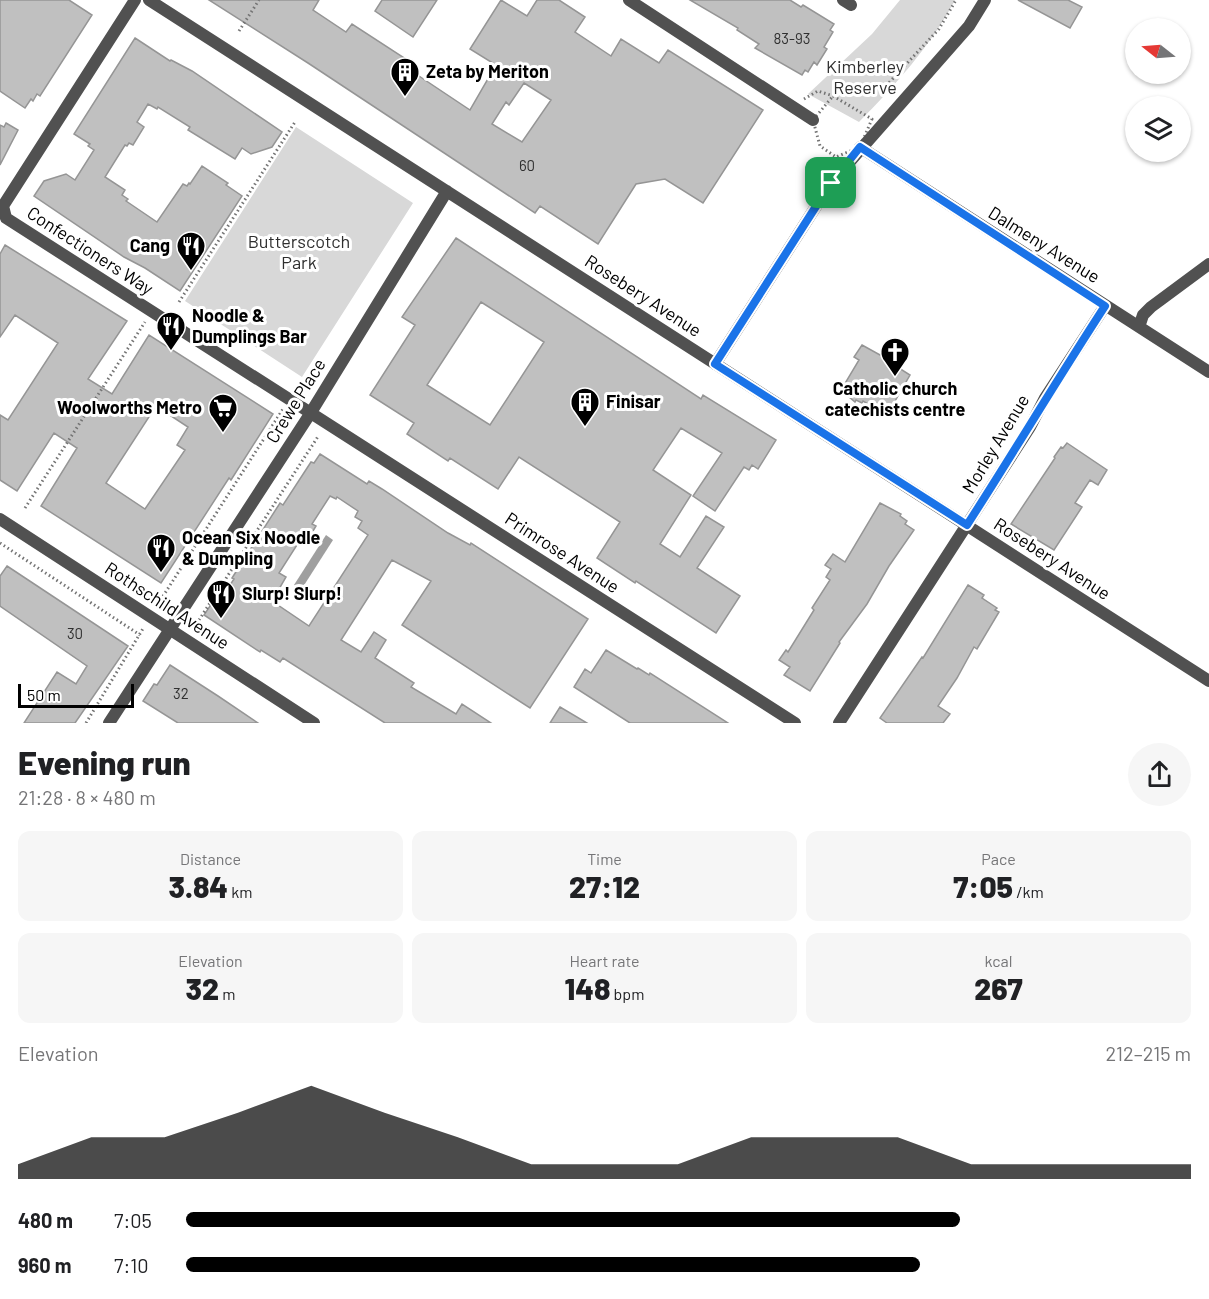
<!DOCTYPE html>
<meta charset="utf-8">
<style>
:root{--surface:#fff;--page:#f6f6f6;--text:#202124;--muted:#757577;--accent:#000}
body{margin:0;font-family:Barlow,sans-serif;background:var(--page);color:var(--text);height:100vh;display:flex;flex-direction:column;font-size:22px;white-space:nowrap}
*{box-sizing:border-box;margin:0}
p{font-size:20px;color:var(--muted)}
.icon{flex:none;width:33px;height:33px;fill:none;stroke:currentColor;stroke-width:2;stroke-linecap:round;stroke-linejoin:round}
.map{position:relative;height:723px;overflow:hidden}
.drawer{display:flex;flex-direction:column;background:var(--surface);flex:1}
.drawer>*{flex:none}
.needle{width:39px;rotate:287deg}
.buttons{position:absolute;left:1125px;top:18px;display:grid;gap:12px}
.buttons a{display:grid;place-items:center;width:66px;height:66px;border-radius:50%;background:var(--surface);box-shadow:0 2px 4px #0004;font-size:30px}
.scale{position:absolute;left:18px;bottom:15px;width:116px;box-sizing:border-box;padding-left:6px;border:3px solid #000;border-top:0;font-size:16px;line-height:21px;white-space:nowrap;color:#000;-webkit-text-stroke:4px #fff;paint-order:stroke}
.pin{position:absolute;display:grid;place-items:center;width:51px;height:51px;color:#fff;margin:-26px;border-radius:12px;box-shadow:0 3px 9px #0006}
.round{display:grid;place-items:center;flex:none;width:63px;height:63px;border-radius:32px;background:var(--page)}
.summary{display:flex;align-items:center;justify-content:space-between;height:102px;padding:0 18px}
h1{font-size:33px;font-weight:800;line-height:45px}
.metrics{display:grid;grid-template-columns:repeat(3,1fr);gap:9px;height:102px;padding:6px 18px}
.metrics div{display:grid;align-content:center;border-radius:12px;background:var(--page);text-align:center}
.metrics b{font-size:30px;font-weight:800}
.metrics small{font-size:16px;font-weight:400}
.metrics p{font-size:16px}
.chart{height:168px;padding:12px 18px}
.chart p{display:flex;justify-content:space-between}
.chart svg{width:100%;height:108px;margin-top:6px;fill:var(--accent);opacity:.7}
ul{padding:0 18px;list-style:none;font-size:20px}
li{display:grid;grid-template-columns:96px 72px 1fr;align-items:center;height:45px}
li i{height:15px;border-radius:8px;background:var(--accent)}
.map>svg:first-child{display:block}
.green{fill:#d8d8d8}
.water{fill:#9f9f9f}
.building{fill:#c0c0c0;stroke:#959595;stroke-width:1.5;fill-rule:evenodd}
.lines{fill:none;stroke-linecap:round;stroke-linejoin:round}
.path{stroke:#737373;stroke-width:3;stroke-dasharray:1.5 3;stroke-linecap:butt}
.minor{stroke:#515151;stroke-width:12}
.tertiary{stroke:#515151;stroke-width:12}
.route-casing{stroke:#fff;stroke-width:12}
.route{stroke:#1a73e8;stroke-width:8}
.labels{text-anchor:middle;stroke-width:6;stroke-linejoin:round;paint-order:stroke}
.number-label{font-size:15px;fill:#303030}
.park-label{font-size:18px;fill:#2f2f2f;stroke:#fff}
.poi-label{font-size:18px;font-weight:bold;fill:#000;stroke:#fff;text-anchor:start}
.street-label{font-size:18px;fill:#000;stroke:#fff}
</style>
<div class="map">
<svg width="1209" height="723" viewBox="0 0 1209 723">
<rect width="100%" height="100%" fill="#fff"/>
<path class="green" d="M900,0h55c-23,44 -61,87 -96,122l-51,-28 64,-60z
M296,127l117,76 -111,174 -117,-76z"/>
<path class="water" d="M326,535l7,5 -32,50 -7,-5z"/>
<path class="building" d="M0,0h69l23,15 -52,81 -3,-2 -4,7 -2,-2 -6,9 -25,-17z
M209,0h110l-6,10 33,22 6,-8 57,37 -2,7 63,42 26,-45 -26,-16 31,-49 26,16 10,-16h22l26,17 -10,15 36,24 10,-17 38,24 9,-13 95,60 -60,93 -38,-24 -29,5 -38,60 -58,-38 -5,7 -227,-150zM524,83l27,17 -29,42 -30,-18 14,-22 3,3z
M382,0h55l-24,37 -38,-26z
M690,0h100l11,7 2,-2 31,19 -4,6 3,2 -9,15 3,2 -10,16 -3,-3 -6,10 -3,-2 -3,5 -47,-27 4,-4 -22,-14 1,-2z
M1018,0h50l14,7 -12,21z
M135,38l35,23 1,-1 21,11 90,61 -10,15 -21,7 -9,-6 -7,11 -47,-29 2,-3 -32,-20 -1,2 -9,-5 -11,18 7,5 -11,18 -4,-2 -2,3 -2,-1 -20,32 20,13 -3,5 6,4 -2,2 31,21 26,-38 4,2 2,-3 1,1 12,-18 26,17 -2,2 16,11 -62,95 -35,-23 -21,-11 -90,-61 10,-15 22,-7 9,6 19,-30 -6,-4 2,-2 -16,-10z
M6,123l12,7 -18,35v-40l4,2z
M456,238l245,161 2,-4 73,45 -18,29 -6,-4 -3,5 -5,-3 -29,44 -22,-15 29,-43 -41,-25 -28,42 38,25 -31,49 20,13 26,-41 18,11 -27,41 43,28 -24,37 -80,-52 -1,2 -38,-25 23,-36 -101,-65 -21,32 -48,-31 -2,3 -41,-27 7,-11 -44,-28 45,-70 -13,-8zM481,302l63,40 -54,83 -63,-40z
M5,245l122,76 -39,58 24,15 37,-59 124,79 -42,66 -2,-2 -68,105 -120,-77 36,-58 -23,-15 -37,58 -17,-11v-65l8,5 50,-77 -43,-28 -15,22v-83zM156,406l32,21 -11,18 8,5 -40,59 -39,-26z
M862,345l18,10 3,-4 12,7 -4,5 19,12 -23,40 -24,-14 -1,2 -6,-3 -1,2 -14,-12 18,-30 -5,-3z
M1067,443l40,27 -9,15 -8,-5 -15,23 7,4 -28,43 -43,-26 44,-66 -1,-1 7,-10 2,1z
M320,454l47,30 2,-3 13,8 66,44 22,12 1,-2 117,76 -58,89 -128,-83 29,-44 -39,-21 -51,80 20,12 13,-20 12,8 -11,18 39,25 -3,4 45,27 6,-10 29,19h-106l-102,-65 -3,4 -19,-12 -1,2 -56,-37 10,-15 4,3 16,-24 -2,-1 48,-75 3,2 28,-43 3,1zM330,496l6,3 1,-2 21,14 -3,6 7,4 -4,7 10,7 -59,91 -37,-25 14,-24 -7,-4 23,-36 5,4 9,-15 -4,-2z
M880,503l21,11 -1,2 7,5 -2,3 9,6 -25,36 -22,38 -28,38 1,1 -30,48 -26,-16 6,-8 -11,-7 7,-10 2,2 26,-42 -2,-2 18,-28 -4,-3 5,-8 -6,-4 8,-11 12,8z
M7,566l121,80 -53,77h-51l33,-51 19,12 11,-18 -87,-60v-30z
M968,585l16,10 -2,3 15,10 -2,2 4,2 -22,37 -3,-2 -17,31 -19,28 12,8 -7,9h-56l-7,-5 42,-61 1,1z
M606,650l31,19 1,-1 11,7 1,-2 78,50h-98l-56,-36 11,-18 6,4z
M170,665l48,31 40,27h-80l-35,-22 11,-17 3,1z
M560,707l27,16h-37z"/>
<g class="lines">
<path class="path" d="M239,31l20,-31
M833,96l39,23 -12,28 -24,10 -16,-11 -7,-26z
M804,99l14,-8 15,5 8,-9 43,1 55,-59 17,-29
M179,302l116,-180
M25,508l120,-186
M0,543l140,92
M158,604l125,-195
M199,620l120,-185
M86,723l58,-96"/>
<path class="minor" d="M135,0l-132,206 3,12 789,505
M149,0l1060,681
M629,0l184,120
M843,0l8,5
M860,147l349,225
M1139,327l4,-12 8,-8 58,-43
M715,364l116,-181 138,-157 16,-26
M109,723l201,-309 137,-223
M839,723l191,-296 15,-29 60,-92"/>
<path class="tertiary" d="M0,519l314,204"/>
</g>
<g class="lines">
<g class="route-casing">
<path id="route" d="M860,147l245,159c-47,72 -91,146 -138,219l-252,-161 116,-181z"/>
</g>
<use href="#route" class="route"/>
</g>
<defs>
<g id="building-pin" transform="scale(1.5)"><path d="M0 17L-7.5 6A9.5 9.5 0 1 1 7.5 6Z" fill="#000" stroke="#fff"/><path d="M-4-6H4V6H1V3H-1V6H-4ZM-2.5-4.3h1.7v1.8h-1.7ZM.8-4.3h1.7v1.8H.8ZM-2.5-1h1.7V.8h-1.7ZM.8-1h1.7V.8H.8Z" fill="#fff"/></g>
<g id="restaurant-pin" transform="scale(1.5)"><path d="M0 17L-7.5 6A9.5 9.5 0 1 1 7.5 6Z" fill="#000" stroke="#fff"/><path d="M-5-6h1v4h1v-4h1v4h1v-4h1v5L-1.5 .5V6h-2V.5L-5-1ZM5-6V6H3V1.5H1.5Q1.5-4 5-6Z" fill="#fff"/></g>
<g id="church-pin" transform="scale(1.5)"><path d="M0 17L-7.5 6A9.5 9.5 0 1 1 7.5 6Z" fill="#000" stroke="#fff"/><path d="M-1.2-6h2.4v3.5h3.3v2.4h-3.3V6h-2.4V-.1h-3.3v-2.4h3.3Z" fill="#fff"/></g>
<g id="supermarket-pin" transform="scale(1.5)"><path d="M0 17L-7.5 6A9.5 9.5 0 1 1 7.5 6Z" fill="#000" stroke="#fff"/><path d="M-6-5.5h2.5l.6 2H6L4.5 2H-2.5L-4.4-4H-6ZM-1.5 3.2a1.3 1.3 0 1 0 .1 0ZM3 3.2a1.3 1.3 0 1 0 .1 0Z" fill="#fff"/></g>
</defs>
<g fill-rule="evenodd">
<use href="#building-pin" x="405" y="72"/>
<use href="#restaurant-pin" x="191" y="246"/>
<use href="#restaurant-pin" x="171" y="326"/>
<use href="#church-pin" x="895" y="352"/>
<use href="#building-pin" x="585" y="402"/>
<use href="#supermarket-pin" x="223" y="408"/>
<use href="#restaurant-pin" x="161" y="548"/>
<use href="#restaurant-pin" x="221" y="594"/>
</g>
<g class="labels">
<g class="number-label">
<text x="792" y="44">83-93</text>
<text x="527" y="171">60</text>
<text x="75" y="639">30</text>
<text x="181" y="699">32</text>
</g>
<g class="park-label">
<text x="865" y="73">Kimberley<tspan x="865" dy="21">Reserve</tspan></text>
<text x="299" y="248">Butterscotch<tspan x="299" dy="21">Park</tspan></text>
</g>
<g class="poi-label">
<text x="426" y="78">Zeta by Meriton</text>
<text x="170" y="252" text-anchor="end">Cang</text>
<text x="192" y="322">Noodle &amp;<tspan x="192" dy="21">Dumplings Bar</tspan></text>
<text x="895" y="395" text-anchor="middle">Catholic church<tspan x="895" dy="21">catechists centre</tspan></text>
<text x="606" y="408">Finisar</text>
<text x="202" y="414" text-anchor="end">Woolworths Metro</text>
<text x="182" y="544">Ocean Six Noodle<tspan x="182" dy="21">&amp; Dumpling</tspan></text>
<text x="242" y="600">Slurp! Slurp!</text>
</g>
<g class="street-label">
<text transform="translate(1044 245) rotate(32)" y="6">Dalmeny Avenue</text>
<text transform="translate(90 251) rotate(33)" y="6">Confectioners Way</text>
<text transform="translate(643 296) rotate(33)" y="6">Rosebery Avenue</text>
<text transform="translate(296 401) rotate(-58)" y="6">Crewe Place</text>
<text transform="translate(996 444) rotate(-59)" y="6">Morley Avenue</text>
<text transform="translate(562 553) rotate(33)" y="6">Primrose Avenue</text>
<text transform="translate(1052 559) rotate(33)" y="6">Rosebery Avenue</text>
<text transform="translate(167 606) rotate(33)" y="6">Rothschild Avenue</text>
</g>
</g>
</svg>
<div class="buttons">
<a><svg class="needle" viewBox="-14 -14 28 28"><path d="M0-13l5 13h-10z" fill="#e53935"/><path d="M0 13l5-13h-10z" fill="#757577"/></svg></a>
<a><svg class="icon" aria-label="layers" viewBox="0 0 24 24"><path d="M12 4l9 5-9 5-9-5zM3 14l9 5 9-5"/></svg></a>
</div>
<div class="scale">50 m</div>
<div class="pin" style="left:831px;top:183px;background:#1e9e55"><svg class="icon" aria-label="arrive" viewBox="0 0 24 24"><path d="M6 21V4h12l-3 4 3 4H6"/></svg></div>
</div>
<section class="drawer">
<div class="summary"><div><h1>Evening run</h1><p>21:28 · 8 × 480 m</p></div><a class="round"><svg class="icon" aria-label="share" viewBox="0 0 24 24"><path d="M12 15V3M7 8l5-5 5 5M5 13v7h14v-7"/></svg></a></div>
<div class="metrics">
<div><p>Distance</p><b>3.84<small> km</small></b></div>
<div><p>Time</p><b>27:12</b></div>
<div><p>Pace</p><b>7:05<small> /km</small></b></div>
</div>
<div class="metrics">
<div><p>Elevation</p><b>32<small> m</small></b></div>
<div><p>Heart rate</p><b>148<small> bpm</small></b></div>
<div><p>kcal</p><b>267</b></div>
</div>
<div class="chart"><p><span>Elevation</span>212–215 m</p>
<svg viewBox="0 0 160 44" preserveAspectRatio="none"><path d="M0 44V38L10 27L20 27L30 17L40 6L50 17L60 27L70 38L80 38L90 38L100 27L110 27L120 27L130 38L140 38L150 38L160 38V44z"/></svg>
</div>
<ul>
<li><b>480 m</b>7:05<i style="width:77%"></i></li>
<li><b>960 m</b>7:10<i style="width:73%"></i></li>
</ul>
</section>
